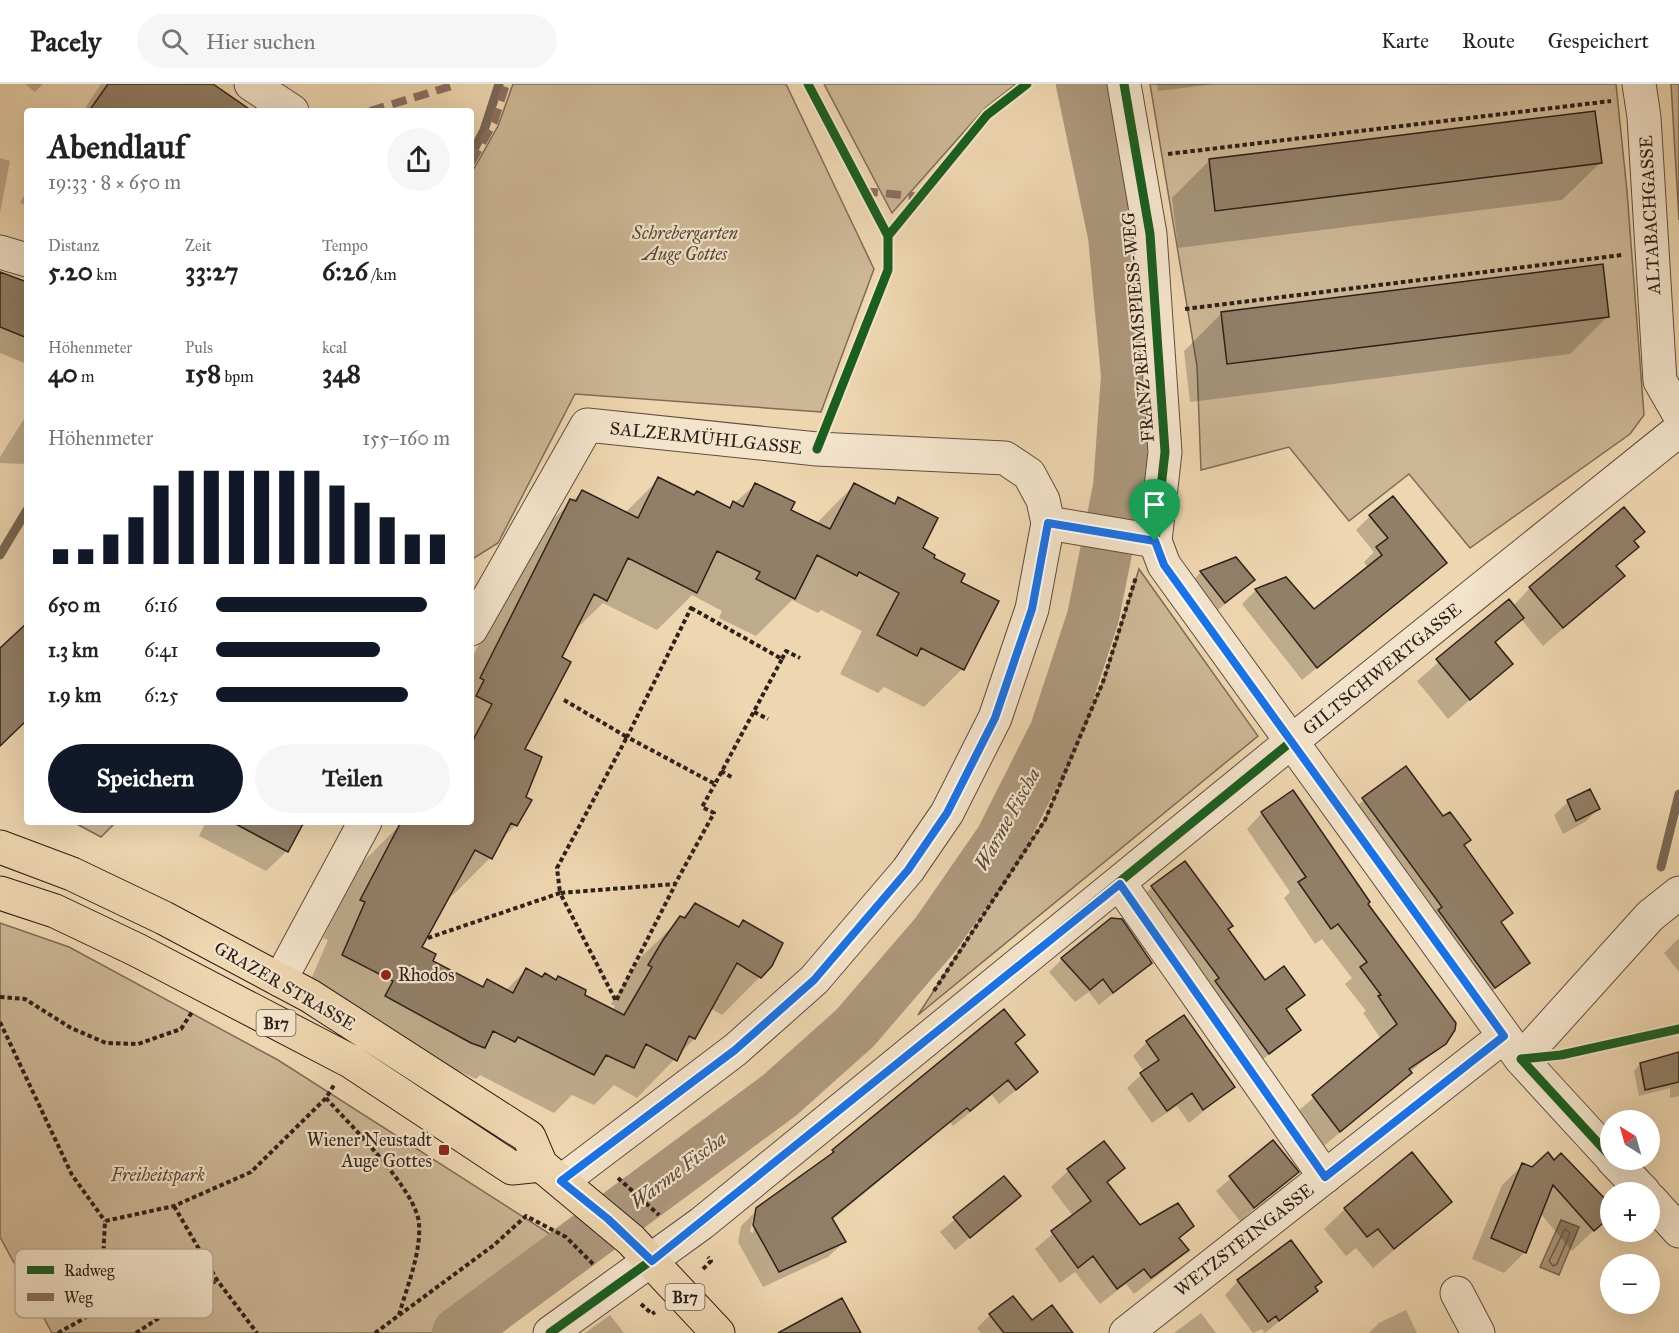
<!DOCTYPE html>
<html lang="de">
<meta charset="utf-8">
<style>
:root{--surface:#fff;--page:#f6f6f6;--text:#222;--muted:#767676;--line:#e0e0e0;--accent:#111827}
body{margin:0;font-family:"IM FELL Great Primer",serif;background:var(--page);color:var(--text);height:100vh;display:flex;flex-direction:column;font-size:22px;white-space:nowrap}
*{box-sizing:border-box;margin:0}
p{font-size:20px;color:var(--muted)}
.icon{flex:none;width:33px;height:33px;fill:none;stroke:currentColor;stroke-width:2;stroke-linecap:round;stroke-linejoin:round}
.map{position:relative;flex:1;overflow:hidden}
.panel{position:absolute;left:24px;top:24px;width:450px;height:717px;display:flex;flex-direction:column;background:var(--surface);border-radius:6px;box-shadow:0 6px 24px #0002}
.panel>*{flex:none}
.needle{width:39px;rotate:323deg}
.fabs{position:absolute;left:1600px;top:1026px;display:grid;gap:12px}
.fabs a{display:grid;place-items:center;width:60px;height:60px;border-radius:50%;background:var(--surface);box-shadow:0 6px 24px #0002;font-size:30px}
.pin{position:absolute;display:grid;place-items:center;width:51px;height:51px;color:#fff;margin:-62px -26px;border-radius:50% 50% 50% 0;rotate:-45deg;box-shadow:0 0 6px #0007}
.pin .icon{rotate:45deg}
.round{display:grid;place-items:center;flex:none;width:63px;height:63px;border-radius:32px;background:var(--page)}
.overview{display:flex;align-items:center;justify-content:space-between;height:102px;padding:0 24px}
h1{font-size:33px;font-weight:700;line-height:45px}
.metrics{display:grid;grid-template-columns:repeat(3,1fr);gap:9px;height:102px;padding:6px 24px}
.metrics div{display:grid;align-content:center}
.metrics b{font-size:26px;font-weight:700}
.metrics small{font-size:16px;font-weight:400}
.metrics p{font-size:16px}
.chart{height:168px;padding:12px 24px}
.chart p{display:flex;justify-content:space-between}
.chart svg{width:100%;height:108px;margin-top:6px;stroke:var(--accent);stroke-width:6}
.cta{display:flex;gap:12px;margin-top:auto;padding:12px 24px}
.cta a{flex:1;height:69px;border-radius:36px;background:var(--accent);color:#fff;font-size:24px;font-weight:700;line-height:69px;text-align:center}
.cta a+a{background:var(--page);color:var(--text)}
ul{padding:0 24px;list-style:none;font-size:20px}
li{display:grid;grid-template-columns:96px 72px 1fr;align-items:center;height:45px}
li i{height:15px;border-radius:8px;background:var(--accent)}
header{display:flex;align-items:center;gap:36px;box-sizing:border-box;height:84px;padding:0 30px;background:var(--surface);border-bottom:2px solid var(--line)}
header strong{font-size:28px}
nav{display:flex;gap:33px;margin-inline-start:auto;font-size:21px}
.search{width:420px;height:54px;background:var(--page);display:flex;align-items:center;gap:15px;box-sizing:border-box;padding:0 21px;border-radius:33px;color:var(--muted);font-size:22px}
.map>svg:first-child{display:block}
.green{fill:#cdb796;stroke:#7e6c58;stroke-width:1.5}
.water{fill:#ad987d;stroke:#7a6855;stroke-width:1.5}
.shadow{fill:#0003}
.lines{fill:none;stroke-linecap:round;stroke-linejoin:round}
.shore{stroke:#6e5c4b;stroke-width:1.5}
.stream{stroke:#7a6855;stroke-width:9}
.river{stroke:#ad987d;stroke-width:52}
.building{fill:#927f68;stroke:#2e2019;stroke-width:1.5}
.minor-casing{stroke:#5e4e3f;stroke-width:35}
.major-casing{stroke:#2e2019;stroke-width:35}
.path{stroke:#2e2019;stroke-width:4;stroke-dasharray:4.5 3;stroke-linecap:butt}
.minor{stroke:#f4e4cc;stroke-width:33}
.major{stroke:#eed6b0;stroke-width:33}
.quiet{stroke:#8d6e63;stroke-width:8;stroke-dasharray:15 8;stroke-linecap:butt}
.cycleway-casing{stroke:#f4e4cc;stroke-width:13}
.cycleway{stroke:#1b5e20;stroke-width:9}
.route-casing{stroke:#fff;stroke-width:12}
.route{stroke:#1a73e8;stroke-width:8}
.poi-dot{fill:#8f2418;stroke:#f4e4cc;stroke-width:2}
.labels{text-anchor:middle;stroke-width:4.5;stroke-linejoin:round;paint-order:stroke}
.shield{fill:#f4e4cc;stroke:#695b4f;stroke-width:1.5}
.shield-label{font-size:16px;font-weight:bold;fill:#2e2019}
.street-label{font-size:18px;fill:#2e2019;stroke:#f4e4cc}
.park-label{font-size:18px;font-style:italic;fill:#564638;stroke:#f4e4cc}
.poi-label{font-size:18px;fill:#2e2019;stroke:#f4e4cc;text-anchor:start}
.water-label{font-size:20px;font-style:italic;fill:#5a4a3c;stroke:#f4e4cc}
.key{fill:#f4e4cc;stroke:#b9a996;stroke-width:1.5}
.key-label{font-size:16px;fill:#2e2019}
</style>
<header>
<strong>Pacely</strong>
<div class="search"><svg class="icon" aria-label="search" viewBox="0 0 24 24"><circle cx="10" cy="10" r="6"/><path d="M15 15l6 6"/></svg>Hier suchen</div>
<nav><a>Karte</a><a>Route</a><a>Gespeichert</a></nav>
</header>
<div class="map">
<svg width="1679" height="1249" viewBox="0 0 1679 1249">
<rect width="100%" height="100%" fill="#eed6b0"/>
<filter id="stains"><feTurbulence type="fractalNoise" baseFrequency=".00333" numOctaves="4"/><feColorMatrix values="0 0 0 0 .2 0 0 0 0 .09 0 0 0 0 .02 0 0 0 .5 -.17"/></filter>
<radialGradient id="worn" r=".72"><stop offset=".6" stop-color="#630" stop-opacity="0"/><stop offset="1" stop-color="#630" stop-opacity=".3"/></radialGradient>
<path class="green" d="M513,0h273l88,185 -53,143 -246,-18 -77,149 -27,17v-386l27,-48z
M824,0h192l-31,24 -93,105z
M1150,0h466l11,107 17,224 -14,19 -160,114 -61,-74 -60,47 -60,-74 -88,23 -4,-104z
M1671,0h8v136z
M1139,485l119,167 -340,279 127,-195 58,-138z
M73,738h43l-15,15z
M0,839l69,24 209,113 272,174 34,34 -89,65h-443l-52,-96z"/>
<path class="water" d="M1561,1136l18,7 -20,48 -19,-8z"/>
<path class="shadow" d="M25,0h18l-8,8z
M101,0h109l39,27h-166z
M1157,0h58l-57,7z
M0,74l10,3 -10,52z
M1210,76l390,3 -38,37 -384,48 -6,-50z
M27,107v16l-7,-5z
M0,189l27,10v81l-27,-11z
M1222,229l386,3 -38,38 -380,48 -6,-51z
M27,330v46l-4,4 -23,-1v-6z
M659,395l34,17 36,12 27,-24 33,27 27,13 38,-39 39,20 5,-6 23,50 38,33 3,87 -38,38 -40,-20 -6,6 -38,-19 22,-43 -41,-21 -3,3 -26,-13 -36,36 -37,-18 3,-7 -30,-16 -35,35 -54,-27 -30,29 -50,117 1,48 -8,28 -17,16 -9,17 -38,38 -3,-2 -29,54 11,13 50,26 6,-6 18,10 21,-21 16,8 13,3 3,-4 25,19 29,15 3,-5 -4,-2 31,-48 53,-51 42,23 6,-7 17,56 -38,38 -12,-7 -16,31 -57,59 -23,-13 -20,20 -22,-10 -18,18 -74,-38 -4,4 -17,-8 -14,14 -140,-92 23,-53 -5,-2 39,-75 38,-38 6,-3h65v-162l61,-121 50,-47 43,21z
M1370,432l75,47 -143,117 -60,-76 14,-14 30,-11 28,32 54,-43 -4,-6 10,-10 -18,-22z
M1633,458l4,5 -21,20 7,9 -80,70 -22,-27 -26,25 16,20 -63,55 -31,-38 92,-80 4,5 17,-18z
M1236,475l17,21 -42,36 -24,-30 14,-14z
M1405,684l106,145 -11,10 28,40 -42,33 -132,-188z
M1590,707l8,18 -13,13 -22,12 -9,-19 14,-13z
M1262,729l105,91 77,139 -120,103 -27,-34 84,-73 -18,-26 3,-2 -21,-27 7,-6 -30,-39 -7,5 -31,-46 6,-6 -43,-63z
M206,738h96l-15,29 -21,20 -67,-35z
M1152,803l112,95 39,13 -17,16 13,18 -44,37 -117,-165z
M1679,854v34l-15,-19z
M1062,875l88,4 -51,42 -10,-13 -14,10 -26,-30z
M1184,933l49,70 -44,36 -12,-17 -25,17 -25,-35 17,-16 -11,-16 14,-14z
M1014,960l22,28 -16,15 -21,17 -7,-9 -39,31 -3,-4 -118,98 12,22 -16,15 -65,30 -25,-45 3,-16 13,-13 -4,19 3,1 4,-21h-2l2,-3 62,-44 14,-14z
M1679,970v42l-9,2v-10l-31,8 -5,-25 6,-7z
M1273,1058l24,30 -57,49 -24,-30z
M1553,1078l58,45v7l-39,37 -32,-38 -15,39 -21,21 -32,-14 30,-74 21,-20 9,3z
M1123,1084l-16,16 33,43 52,-1 -14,13 8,11 -16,16 -36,28 -8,-10 -26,20 -25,-32 -15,11 -25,-34 38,-33 -22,-29 17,-16z
M1004,1094l15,18 -64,54 -15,-18z
M1450,1118l-77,66 -17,-20 -10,8 -22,-27 21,-20z
M1238,1197l76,7 2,3 -51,42 -3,-4 -9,4 -28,-38z
M1406,1226l11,23h-48l10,-10z
M1201,1229l15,20h-42z
M610,1231l14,18h-39z
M990,1231l41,7 40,11h-90l-4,-5z"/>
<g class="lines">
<path class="shore" d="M1565,1145l5,4 -13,31 -4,2 -4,-5z"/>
<path class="stream" d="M471,71l13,-25 15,-46
M0,471l27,-45
M1661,783l18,-73"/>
<path class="river" d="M458,1249l322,-238 75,-67 81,-94 65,-94 54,-107 38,-116 26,-130 8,-111 -13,-140 -32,-152"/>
</g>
<path class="building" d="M108,0h105l39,27h-163z
M1595,27l7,52 -387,48 -6,-52z
M1603,180l6,53 -382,47 -6,-52z
M0,188l27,10v56l-27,-11z
M658,393l36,18 3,-4 33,17 3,-7 10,6 12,-24 40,19 -4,8 39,19 24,-46 41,21 3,-7 40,21 -15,30 12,7 -1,3 31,16 -4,8 38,19 -35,69 -43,-22 -4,8 -40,-21 22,-42 -40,-21 -2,4 -40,-21 -22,44 -39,-20 4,-7 -43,-21 -20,42 -69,-35 -21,43 -13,-7 -32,63 9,5 -46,87 17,8 -16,40 6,3 -15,26 -6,-3 -19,36 -17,-9 -53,97 14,7 -3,7 50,26 4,-8 26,14 13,-25 16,9 3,-4 11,7 2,-4 28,14 -1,5 39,20 28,-48 -4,-2 15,-25 17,-24 5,2 10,-15 44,24 4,-7 40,23 -11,23 -11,12 -24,-15 -42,76 -6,-3 -12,25 -31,-17 -12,24 -28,-13 -12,20 -76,-38 -3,5 -22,-11 -8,17 -14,-5 -86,-47 8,-15 -51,-26 23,-53 -5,-2 41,-78h70v-78l21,-40 -16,-8 8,-16 -4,-2 90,-179 6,2 6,-11 56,28z
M1393,412l54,67 -130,105 -62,-79 31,-12 28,32 68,-54 -6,-8 12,-9 -19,-23z
M1624,423l21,25 -11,9 5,6 -23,19 9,10 -62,52 -34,-41z
M1236,473l19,23 -30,23 -25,-32z
M1509,515l15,19 -29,24 18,22 -43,36 -34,-41z
M27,539v97l-27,26v-98z
M1406,682l37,50 7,-4 21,28 -7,5 49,68 -12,9 29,41 -35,25 -57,-78 4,-3 -80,-109z
M1590,705l10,20 -24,12 -9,-21z
M1293,706l77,112 -2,2 88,119 -1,7 -9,14 -37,25 3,4 -72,59 -28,-37 85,-71 -19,-28 3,-1 -21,-28 7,-5 -29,-38 -7,5 -33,-47 8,-5 -45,-65z
M232,738h72l-16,30z
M1185,777l48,65 -5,3 37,51 19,-14 21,29 -19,14 15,21 -32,24 -54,-73 4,-3 -68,-92z
M1111,834l11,1 30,44 -39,30 -10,-14 -13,11 -29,-32z
M1004,925l21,26 -10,8 23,29 -22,18 -8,-10 -38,31 -3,-3 -135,110 14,24 -67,30 -26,-47 3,-17 78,-56 -2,-2z
M1184,931l51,72 -32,23 -11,-17 -25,18 -27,-38 19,-13 -13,-19z
M1679,968v30l-34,8 -5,-27z
M1273,1056l26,32 -45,36 -25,-32z
M1104,1057l21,27 -18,14 33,43 38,-22 16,23 -15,12 10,12 -38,28 -7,-9 -27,20 -24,-33 -15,12 -27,-37 40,-30 -24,-32z
M1412,1068l40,50 -58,47 -16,-20 -11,8 -23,-29z
M1548,1068l6,8 7,-7 50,52v11l-17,15 -41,-46 -27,68 -35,-15 31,-75 10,4z
M1004,1092l17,20 -51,42 -17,-21z
M1291,1156l31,42 -7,5 3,4 -39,30 -3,-5 -8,6 -31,-42z
M1013,1212l19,24 20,-15 21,28h-69l-15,-19z
M842,1214l19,35h-83z"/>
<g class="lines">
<g class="minor-casing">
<path id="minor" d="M251,0l41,27
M1124,0l26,150 15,218 -10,89 9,24 357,494 90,98
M1639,0l5,33 16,264 19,33
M0,168l27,8
M1048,439l107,18
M471,545l116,-204 230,24 188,9 24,16 14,26 5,23 -16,86 -37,109 -48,95 -39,57 -94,110 -79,70 -173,131
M1120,800l205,293
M280,896l85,-158
M1521,975l129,-143 29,-23
M1613,1076l31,32
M1650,1115l29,32
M1457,1209l21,40
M550,1249l152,-110 590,-482 387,-311
M1126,1249l378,-297"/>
</g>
<g class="major-casing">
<path id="major" d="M0,763l72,27 92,44 146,78 219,141 12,28 90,75 87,93
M0,809l55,18 82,39 213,111 162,107 29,-3"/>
</g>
<path class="path" d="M1168,70l443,-53
M1185,225l437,-54
M691,524l91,51 -67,125 -88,-47z
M782,575l4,-8 14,7
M564,616l63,37 -70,131 3,25 115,-9 39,-71 -12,-6 13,-23
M754,628l14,7
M721,687l12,7
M428,854l132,-45 56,108 59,-116
M934,907l111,-171 58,-138 33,-105
M0,913l25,2 46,29 35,15 32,1 43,-15 11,-17
M0,938l72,153 33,46
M326,1014c24,27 91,92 93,126 2,30 -12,62 -20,91
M618,1094l41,37
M174,1122l43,74 40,53
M703,1185l8,-8 -3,-4
M641,1220l11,10 3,-2
M58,1249l32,-18 11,-14 4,-80 69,-15 77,-34 75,-74 8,-13
M136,1249l81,-53
M375,1249l119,-88 32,-29 40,21 27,27"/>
<use href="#minor" class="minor"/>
<use href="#major" class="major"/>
<path class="quiet" d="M370,27l88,-27
M471,79l23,-41 12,-38
M863,107l58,6"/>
<g class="cycleway-casing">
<path id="cycleway" d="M808,0l80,152
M817,365l71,-179v-34l99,-121 40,-31
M1521,975l40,-4 118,-26
M1521,975l90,98
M550,1249l138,-99 604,-493 -128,-176 -9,-24 10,-89 -15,-218 -26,-150"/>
</g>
<use href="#cycleway" class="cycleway"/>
</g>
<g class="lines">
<g class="route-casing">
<path id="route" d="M1048,439l107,18 9,24 340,471 -179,141 -205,-293 -468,377 -44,-42 -47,-38 174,-131 79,-70 94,-110 39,-57 48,-95 37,-109z"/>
</g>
<use href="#route" class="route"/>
</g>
<g class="poi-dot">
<circle cx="386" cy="891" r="6"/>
<rect x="438" y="1060" width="12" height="12" rx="3"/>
</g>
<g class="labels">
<g class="shield">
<rect x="256.5" y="926" width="39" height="26" rx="4.5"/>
<rect x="665.5" y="1200" width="39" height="26" rx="4.5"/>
</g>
<g class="shield-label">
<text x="276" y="945">B17</text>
<text x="685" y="1219">B17</text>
</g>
<g class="street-label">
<text transform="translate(1650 131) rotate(-93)" y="6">ALTABACHGASSE</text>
<text transform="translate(1138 243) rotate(-95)" y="6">FRANZ REIMSPIESS-WEG</text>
<text transform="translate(706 354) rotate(6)" y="6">SALZERMÜHLGASSE</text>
<text transform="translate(1382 585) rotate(-39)" y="6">GILTSCHWERTGASSE</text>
<text transform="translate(285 902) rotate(30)" y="6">GRAZER STRASSE</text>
<text transform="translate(1244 1156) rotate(-38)" y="6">WETZSTEINGASSE</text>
</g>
<g class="park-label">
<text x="685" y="155">Schrebergarten<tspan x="685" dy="21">Auge Gottes</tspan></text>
<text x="158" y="1097">Freiheitspark</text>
</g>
<g class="poi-label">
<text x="398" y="897">Rhodos</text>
<text x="432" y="1062" text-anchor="end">Wiener Neustadt<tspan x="432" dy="21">Auge Gottes</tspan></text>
</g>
<g class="water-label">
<text transform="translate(1007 735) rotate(-61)" y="7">Warme Fischa</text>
<text transform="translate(678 1086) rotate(-37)" y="7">Warme Fischa</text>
</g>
</g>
<rect x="15" y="1165" width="198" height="69" rx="9" class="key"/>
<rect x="27" y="1182" width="27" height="8" fill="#1b5e20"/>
<rect x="27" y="1209" width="27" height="8" fill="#8d6e63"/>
<g class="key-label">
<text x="64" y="1192">Radweg</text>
<text x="64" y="1219">Weg</text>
</g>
<rect width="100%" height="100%" filter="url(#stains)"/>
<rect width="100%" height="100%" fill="url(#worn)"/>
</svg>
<div class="fabs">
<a><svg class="needle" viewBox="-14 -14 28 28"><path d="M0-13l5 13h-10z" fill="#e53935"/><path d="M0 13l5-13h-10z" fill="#767676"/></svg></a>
<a>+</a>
<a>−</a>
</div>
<div class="pin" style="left:1155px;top:457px;background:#1e9e55"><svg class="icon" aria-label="arrive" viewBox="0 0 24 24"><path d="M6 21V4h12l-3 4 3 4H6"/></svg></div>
<section class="panel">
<div class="overview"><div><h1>Abendlauf</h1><p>19:33 · 8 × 650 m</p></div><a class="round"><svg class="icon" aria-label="share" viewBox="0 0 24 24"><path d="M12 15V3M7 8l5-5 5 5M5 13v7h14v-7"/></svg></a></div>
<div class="metrics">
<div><p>Distanz</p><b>5.20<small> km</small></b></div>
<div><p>Zeit</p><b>33:27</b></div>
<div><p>Tempo</p><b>6:26<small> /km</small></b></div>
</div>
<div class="metrics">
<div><p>Höhenmeter</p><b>40<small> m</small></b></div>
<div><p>Puls</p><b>158<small> bpm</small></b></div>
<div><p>kcal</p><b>348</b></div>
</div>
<div class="chart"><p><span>Höhenmeter</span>155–160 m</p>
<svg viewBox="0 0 160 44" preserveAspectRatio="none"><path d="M5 44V38M15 44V38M25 44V32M35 44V25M45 44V12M55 44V6M65 44V6M75 44V6M85 44V6M95 44V6M105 44V6M115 44V12M125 44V19M135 44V25M145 44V32M155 44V32"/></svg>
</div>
<ul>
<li><b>650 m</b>6:16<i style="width:90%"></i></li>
<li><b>1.3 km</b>6:41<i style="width:70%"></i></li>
<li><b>1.9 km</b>6:25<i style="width:82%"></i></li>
</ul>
<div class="cta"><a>Speichern</a><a>Teilen</a></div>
</section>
</div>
